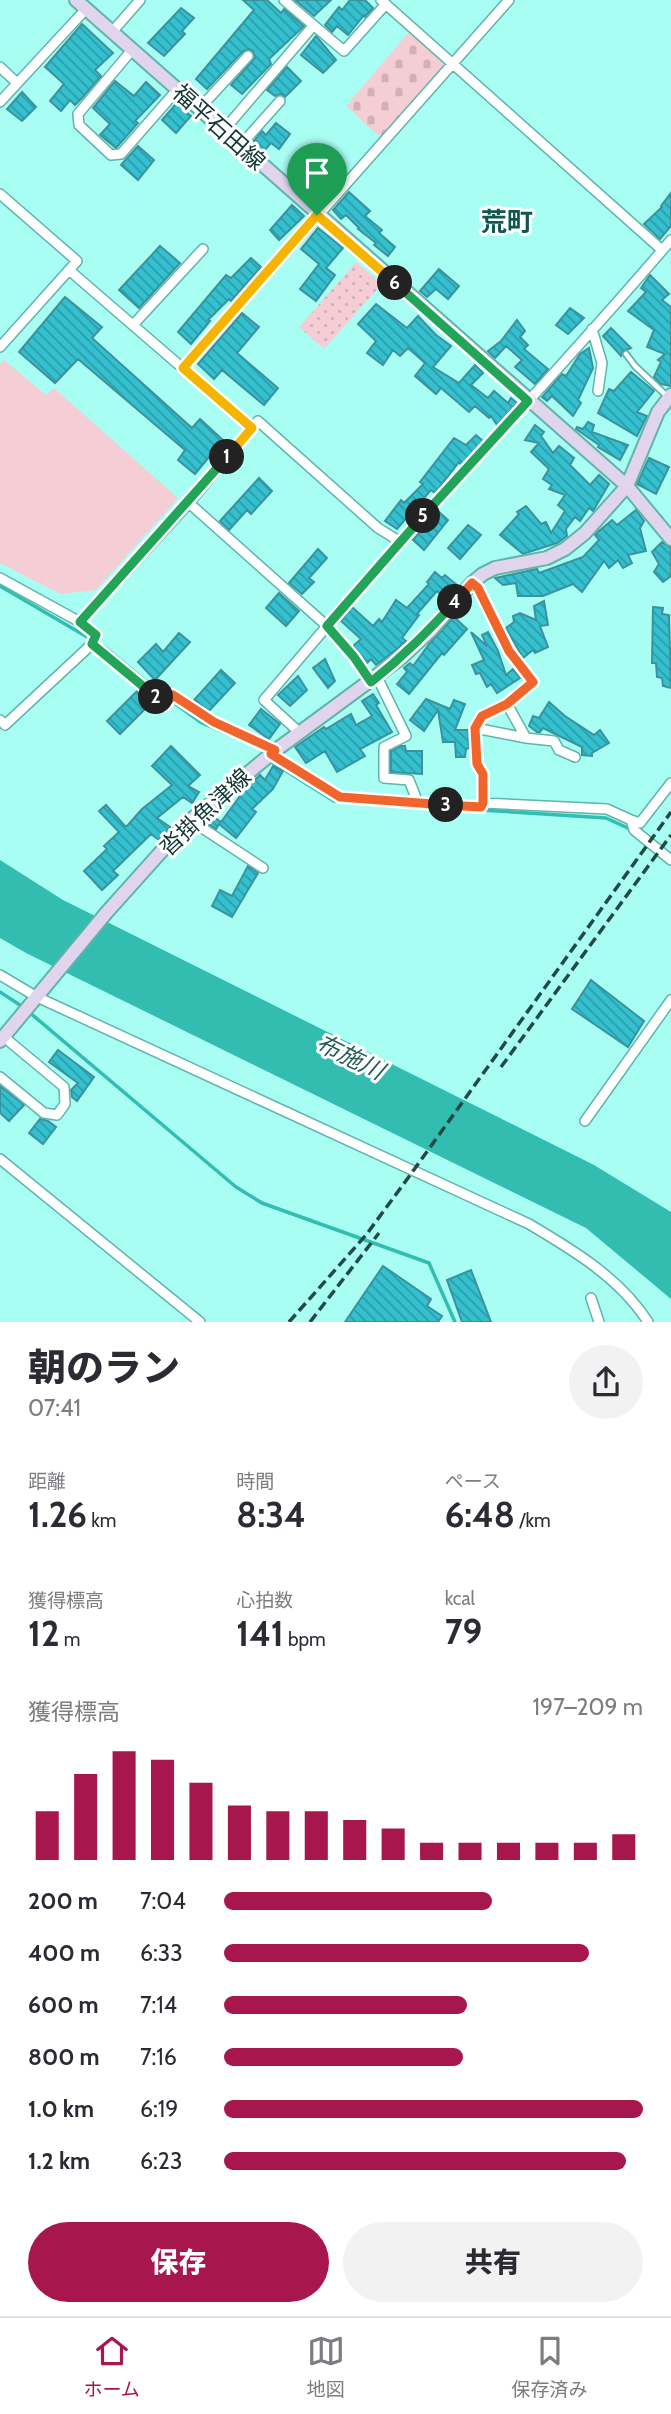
<!DOCTYPE html>
<html lang="ja">
<meta charset="utf-8">
<style>
:root{--surface:#fff;--page:#f2f2f3;--text:#2b2b33;--muted:#7c7c81;--line:#e1e1e2;--accent:#a8164e}
body{margin:0;font-family:Cabin,"Noto Sans JP",sans-serif;background:var(--page);color:var(--text);height:100vh;display:flex;flex-direction:column;font-size:26px;white-space:nowrap}
*{box-sizing:border-box;margin:0}
p{font-size:23px;color:var(--muted)}
.icon{flex:none;width:38px;height:38px;fill:none;stroke:currentColor;stroke-width:2;stroke-linecap:round;stroke-linejoin:round}
.map{position:relative;height:1322px;overflow:hidden}
.panel{display:flex;flex-direction:column;background:var(--surface);flex:1}
.panel>*{flex:none}
.pin{position:absolute;display:grid;place-items:center;width:60px;height:60px;color:#fff;margin:-72px -30px;border-radius:50% 50% 50% 0;rotate:-45deg;box-shadow:0 0 7px #0007}
.pin .icon{rotate:45deg}
.km{position:absolute;width:35px;height:35px;margin:-18px;border-radius:50%;background:#222;color:#fff;font-size:19px;line-height:35px;text-align:center}
.round{display:grid;place-items:center;flex:none;width:74px;height:74px;border-radius:37px;background:var(--page)}
.head{display:flex;align-items:center;justify-content:space-between;height:119px;padding:0 28px}
h1{font-size:38px;font-weight:800;line-height:52px}
.figures{display:grid;grid-template-columns:repeat(3,1fr);gap:10px;height:119px;padding:7px 28px}
.figures div{display:grid;align-content:center}
.figures b{font-size:35px;font-weight:800}
.figures small{font-size:19px;font-weight:400}
.figures p{font-size:19px}
.chart{height:196px;padding:14px 28px}
.chart p{display:flex;justify-content:space-between}
.chart svg{width:100%;height:126px;margin-top:7px;stroke:var(--accent);stroke-width:6}
.primary-button{display:flex;gap:14px;margin-top:auto;padding:14px 28px}
.primary-button a{flex:1;height:80px;border-radius:42px;background:var(--accent);color:#fff;font-size:28px;font-weight:800;line-height:80px;text-align:center}
.primary-button a+a{background:var(--page);color:var(--text)}
ul{padding:0 28px;list-style:none;font-size:23px}
li{display:grid;grid-template-columns:112px 84px 1fr;align-items:center;height:52px}
li i{height:18px;border-radius:9px;background:var(--accent)}
.tab-bar{display:flex;justify-content:space-around;align-items:center;height:98px;border-top:2px solid var(--line);background:var(--surface);font-size:19px;color:var(--muted)}
.tab-bar a{display:grid;justify-items:center;gap:4px}
.tab-bar .current{color:var(--accent)}
.map>svg:first-child{display:block}
.grass{fill:url(#grass-dots)}
.cemetery{fill:url(#cemetery-stones)}
.pitch{fill:#f5cdd4}
.water{fill:#32bdb0}
.lines{fill:none;stroke-linecap:round;stroke-linejoin:round}
.stream{stroke:#32bdb0;stroke-width:3.5}
.building{fill:url(#building-back-hatch);stroke:#3b929c;stroke-width:2}
.service-casing{stroke:#60b4aa;stroke-width:8}
.minor-casing{stroke:#60b4aa;stroke-width:12}
.secondary-casing{stroke:#60b4aa;stroke-width:16}
.service{stroke:#fff;stroke-width:4.5}
.minor{stroke:#fff;stroke-width:9}
.secondary{stroke:#e1d5ee;stroke-width:12}
.rail{stroke:#214a45;stroke-width:3.5;stroke-dasharray:10 5;stroke-linecap:butt}
.split-1-casing{stroke:#fff;stroke-width:14}
.split-2-casing{stroke:#fff;stroke-width:14}
.split-3-casing{stroke:#fff;stroke-width:14}
.split-4-casing{stroke:#fff;stroke-width:14}
.split-5-casing{stroke:#fff;stroke-width:14}
.split-6-casing{stroke:#fff;stroke-width:14}
.split-7-casing{stroke:#fff;stroke-width:14}
.split-1{stroke:#f5b400;stroke-width:9}
.split-2{stroke:#22a559;stroke-width:9}
.split-3{stroke:#f0652b;stroke-width:9}
.split-4{stroke:#f0652b;stroke-width:9}
.split-5{stroke:#22a559;stroke-width:9}
.split-6{stroke:#22a559;stroke-width:9}
.split-7{stroke:#f5b400;stroke-width:9}
.labels{text-anchor:middle;stroke-width:6;stroke-linejoin:round;paint-order:stroke}
.street-label{font-size:23px;fill:#123632;stroke:#fff}
.water-label{font-size:24px;font-style:italic;fill:#275e58;stroke:#fff}
.quarter-label{font-size:26px;font-weight:bold;fill:#115751;stroke:#fff}
</style>
<div class="map">
<svg width="671" height="1322" viewBox="0 0 671 1322">
<defs>
<pattern id="grass-dots" width="8" height="8" patternUnits="userSpaceOnUse" patternTransform="scale(1.75)"><rect width="8" height="8" fill="#f5cdd4"/><path d="M2 2h.1M6 6h.1" fill="none" stroke="#d1b1b6" stroke-width="1.8" stroke-linecap="round"/></pattern>
<pattern id="cemetery-stones" width="16" height="16" patternUnits="userSpaceOnUse" patternTransform="scale(1.75)"><rect width="16" height="16" fill="#f5cdd4"/><path d="M2 7V4a2 2 0 0 1 4 0v3zM10 15v-3a2 2 0 0 1 4 0v3z" fill="#d1b1b6"/></pattern>
<pattern id="building-back-hatch" width="6" height="6" patternUnits="userSpaceOnUse" patternTransform="scale(1.75)"><rect width="6" height="6" fill="#34c0cf"/><path d="M-1 5l2 2M0 0l6 6M5-1l2 2" fill="none" stroke="#2b9da9"/></pattern>
</defs>
<rect width="100%" height="100%" fill="#a9fef3"/>
<path class="grass" d="M356,262l26,22 -58,65 -25,-22z"/>
<path class="cemetery" d="M409,32l38,34 -65,73 -36,-33z"/>
<path class="pitch" d="M4,360l42,35 8,-7 124,110 -82,92 -36,4 -60,-31v-199z"/>
<path class="water" d="M0,860l63,40 531,265 77,47v87l-85,-71 -560,-275 -26,-15z"/>
<g class="lines">
<path class="stream" d="M0,586l106,62 53,44 43,31 61,26
M272,762l62,39 129,9
M481,810l125,8 24,11
M0,992l23,15
M29,1012l207,175 26,16 167,60 26,59"/>
</g>
<path class="building" d="M243,0h24l14,13 3,-4 20,17 -35,33 2,5 -29,30 -11,-9 24,-27 -2,-7 -4,-2 -6,2 -36,38 -11,-10 58,-69z
M295,0h36l-17,16z
M350,0h15l8,8 -8,9 -1,-2 -16,20 -11,-9 -5,6 -7,-7 14,-18 3,3z
M181,8l13,10 -12,13 3,3 -21,22 -16,-13z
M82,24l31,29 -18,17 6,6 -19,22 -7,7 -5,-5 -9,11 -11,-10 14,-17 -19,-17z
M316,36l20,24 -13,13 -22,-18z
M287,67l14,14 -16,16 -4,-3 -6,2 -8,-6z
M115,81l19,15 12,-14 14,13 -25,26 3,2 -22,25 -16,-13 10,-11 -17,-16z
M22,92l14,15 -14,14 -15,-12z
M176,104l15,12 -15,17 -14,-13z
M276,123l14,11 -11,15 -8,-6 -8,9 -10,-8 1,-3 8,-10 4,4z
M138,146l16,14 -16,20 -17,-15z
M324,163l18,15 -6,7 -7,-5 -8,7 -10,-10z
M349,192l21,19 -5,5 17,14 -3,3 16,14 -7,9 -14,-11 2,-2 -18,-14 1,-1 -13,-13 -5,4 -8,-9z
M671,193v33l-11,13 -16,-15 18,-17 -1,-1z
M292,205l12,11 -25,24 -9,-10z
M318,228l25,20 -17,20 9,7 -19,26 -16,-12 19,-25 -18,-15z
M160,246l20,17 -41,45 -20,-18z
M251,258l10,9 -30,34 -2,-2 -21,21 2,1 -19,23 -13,-12 48,-57 5,3z
M439,269l20,17 -11,13 -12,-10 -9,8 -7,-6z
M650,275l19,19 -7,6 9,7v79l-10,-2 -7,-7 7,-15 -3,-2 7,-6 -18,-7 7,-17 -26,-19 18,-19 -5,-4z
M65,297l37,30 -10,11 100,90 8,-9 23,21 -28,34 -17,-14 7,-10 -107,-91 -23,24 -36,-31z
M376,304l31,24 11,-12 18,19 15,11 -18,21 26,16 16,-18 8,8 -12,12 17,13 6,-7 14,12 3,-5 6,5 -20,22 -6,-9 -2,2 -14,-12 -6,6 -28,-24 -5,6 -21,-18 10,-13 -17,-15 -8,8 -7,-6 -10,15 -16,-12 9,-12 -18,-17z
M570,308l14,10 -16,16 -12,-9z
M242,313l17,14 -22,26 41,35 -14,17 -42,-35 -8,9 -16,-15z
M517,320l8,11 -5,6 8,8 -4,4 24,20 -13,15 -20,-17 7,-7 -16,-14 -11,12 -7,-7 13,-10z
M611,328l20,20 -8,3 -2,5 -18,-20z
M589,348l4,20 -15,32 3,3 -8,13 -21,-20 -5,5 -5,-4 20,-23 4,2 14,-22z
M631,372l23,19 -17,21 10,4 -10,20 -39,-23 11,-24 5,2z
M588,422l6,3 -2,7 36,13 -8,15 -22,-13 1,-2 -23,-16 1,-2 6,2z
M535,425l9,7 -3,4 12,17 6,-7 15,12 -4,7 20,20 9,-10 10,9 -16,27 -4,-3 -9,13 -5,-4 -9,12 1,7 -10,7 -34,11 -23,-19 19,-21 -2,-2 9,-6 15,18 5,-2 5,11 14,-22 -7,-6 7,-10 -16,-6 3,-4 -9,-6 6,-10 -18,-17 8,-9 -14,-3z
M476,435l7,6 -22,24 -2,-3 -24,31 -4,-3 -34,39 -12,-8 16,-21 3,3 19,-19 -3,-2 34,-44 12,7z
M649,458l20,9 -13,27 -19,-10z
M259,478l13,13 -21,23 -4,-4 -18,20 -9,-9z
M636,510l8,11 -4,7 6,23 -18,4 4,8 -9,5 -5,-8 -9,8 -5,-7 -22,31 -9,-8 -30,12h-25l-2,-13 -13,2 -8,-7 42,-9 2,4 44,-16 16,-17 -4,-5 4,-4 13,-11 5,5z
M438,511l10,9 -24,30 -11,-10z
M468,525l13,10 -21,24 -12,-11z
M662,542l9,6v28l-8,6 -9,-10 5,-8 -7,-12z
M318,549l9,9 -18,20 5,4 -12,12 -13,-11z
M435,572l7,6 3,-3 12,10 -12,13 -8,-7 -20,23 2,1 -17,23 4,3 -10,9 -20,15 -5,-6 -4,4 -14,-17 8,-7 -20,-18 11,-14 21,19 6,-7 3,3 14,-22 11,8 22,-24 -2,-2z
M279,593l20,18 -13,15 -20,-18z
M544,601l4,24 -8,1 8,21 -13,6 -2,-3 -10,8 -17,-30 8,-6 -1,-6 7,-3 16,7 -2,-14z
M653,607l10,1 -1,6 7,1 2,73 -8,-2 -1,-8 -5,-1 -1,-14h-4z
M454,617l13,12 -23,26 -2,-2 -33,41 -12,-10 10,-12 -3,-4 6,-5 3,3 17,-23z
M471,632l16,14 -5,-11 6,-3 10,19 8,24 7,-6 7,9 -23,15 -6,-9 -4,3 -7,-14 -4,1 -4,-9 12,-5z
M179,633l11,9 -35,38 -17,-18 18,-18 7,8z
M325,659l10,22 -7,7 -15,-20z
M221,670l14,13 -26,28 -15,-11z
M298,676l9,14 -17,16 -12,-11z
M137,691l14,12 -31,31 -13,-13z
M373,694l6,9 -3,2 16,27 -32,17 5,7 -28,16 -12,-21 -19,12 -11,-16 29,-20 2,2 25,-15 5,11 16,-9 -10,-15z
M426,699l24,10 4,-9 11,4 -10,26h13l1,18 -3,1 -1,8h-9l-1,-15h-12l-5,-32 -14,21 -14,-11z
M549,702l16,14 29,19 6,-5 9,13 -17,10v3l-10,-1v-8l-39,-19 -3,4h-3l-8,-6 4,-10 6,2z
M261,709l19,15 -11,15 -20,-14z
M171,746l29,29 -12,11 11,6 -7,11 -9,-6 -26,21 13,9 -5,7 -6,6 -8,-6 -38,37 5,4 -16,15 -18,-19 23,-22 -3,-3 15,-14 -20,-21 7,-6 19,21h2l15,-17 30,-24 -20,-19z
M401,746h4l1,5h16v23l-31,-2v-21z
M273,766l10,5 -10,18 -21,20 4,3 -20,26 -17,-14 -3,5 -12,-8 7,-6 10,7 25,-34 14,-13 5,5z
M248,866l10,7 -26,44 -20,-11 8,-16 12,6z
M591,980l53,41 -16,26 -56,-38z
M58,1050l36,27 -17,24 -5,-4 -1,-7 7,-7 -29,-21z
M0,1086l24,19 -15,16 -9,-8z
M40,1119l8,2 8,6 -13,17 -14,-11z
M383,1266l48,33 -4,7 15,10 -4,6h-93z
M471,1270l20,52h-29l-15,-42z"/>
<g class="lines">
<g class="service-casing">
<path id="service" d="M626,354l9,12 33,31"/>
</g>
<g class="minor-casing">
<path id="minor" d="M284,0l60,51 42,-47
M381,0l281,250
M112,32l28,-32
M132,50l-54,64 1,11 32,30 10,-1 56,-64
M0,67l17,16
M0,102l86,-93
M199,109l49,-53
M223,131l90,-105
M240,146l40,-45
M0,194l77,67 -8,9 183,158
M133,325l70,-76
M592,329l10,34 -4,28
M0,347l69,-77
M183,368l326,-368
M0,578l80,44 109,-119
M472,583l6,5 31,63 23,32 -25,21 -25,12 -7,12 2,36 6,10v29l124,6 24,11 3,10 37,30
M80,622l16,13 -4,9 73,61 8,-10 41,27 62,28
M377,677l29,59 -22,11v31l25,2 9,23
M371,682l-17,-25 -27,-31c112,-131 233,-255 344,-386
M507,704l19,34 28,3 5,9 16,7
M0,720l5,5 87,-81
M475,728l51,10
M299,732l-35,-32 63,-74 -138,-123 69,-82 120,107 21,13
M271,754l69,43 141,10 2,-4
M190,820l73,48
M631,820l9,3 31,-40
M0,975l37,22 492,227c44,26 91,54 119,98
M0,1077l44,36 13,2 8,-11 -1,-17 -60,-50
M585,1121l86,-121
M0,1159l200,163
M591,1298l8,24"/>
</g>
<g class="secondary-casing">
<path id="secondary" d="M76,0l551,486 44,53
M0,1041l107,-129 79,-88 90,-74 126,-93 29,-27 41,-47 11,-9 12,-6 52,-10 18,-9 20,-16 42,-47 31,-74 13,-17"/>
</g>
<use href="#service" class="service"/>
<use href="#minor" class="minor"/>
<use href="#secondary" class="secondary"/>
<path class="rail" d="M501,1067l170,-232
M289,1322l77,-87 42,-57 263,-366
M310,1322l69,-89"/>
</g>
<g class="lines">
<g class="split-1-casing">
<path id="split-1" d="M227,457l25,-29 -69,-60 134,-153"/>
</g>
<g class="split-2-casing">
<path id="split-2" d="M156,697l-64,-53 4,-9 -16,-13 147,-165"/>
</g>
<g class="split-3-casing">
<path id="split-3" d="M156,697l9,8 8,-10 41,27 61,28 -4,4 69,43 106,8"/>
</g>
<g class="split-4-casing">
<path id="split-4" d="M446,805l35,2 2,-4v-29l-6,-10 -2,-36 7,-12 25,-12 26,-22 -24,-31 -31,-63 -6,-5 -17,19"/>
</g>
<g class="split-5-casing">
<path id="split-5" d="M423,516l-96,110 27,31 17,25c33,-26 56,-50 84,-80"/>
</g>
<g class="split-6-casing">
<path id="split-6" d="M395,283l133,118 -105,115"/>
</g>
<g class="split-7-casing">
<path id="split-7" d="M317,215l78,68"/>
</g>
<use href="#split-1" class="split-1"/>
<use href="#split-2" class="split-2"/>
<use href="#split-3" class="split-3"/>
<use href="#split-4" class="split-4"/>
<use href="#split-5" class="split-5"/>
<use href="#split-6" class="split-6"/>
<use href="#split-7" class="split-7"/>
</g>
<g class="labels">
<g class="street-label">
<text transform="translate(219 127) rotate(42)" y="8">福平石田線</text>
<text transform="translate(205 812) rotate(-43)" y="8">沓掛魚津線</text>
</g>
<g class="water-label">
<text transform="translate(350 1057) rotate(26)" y="8">布施川</text>
</g>
<g class="quarter-label">
<text x="507" y="231">荒町</text>
</g>
</g>
</svg>
<div class="pin" style="left:317px;top:215px;background:#1e9e55"><svg class="icon" aria-label="arrive" viewBox="0 0 24 24"><path d="M6 21V4h12l-3 4 3 4H6"/></svg></div>
<b class="km" style="left:227px;top:457px">1</b>
<b class="km" style="left:156px;top:697px">2</b>
<b class="km" style="left:446px;top:805px">3</b>
<b class="km" style="left:455px;top:602px">4</b>
<b class="km" style="left:423px;top:516px">5</b>
<b class="km" style="left:395px;top:283px">6</b>
</div>
<section class="panel">
<div class="head"><div><h1>朝のラン</h1><p>07:41</p></div><a class="round"><svg class="icon" aria-label="share" viewBox="0 0 24 24"><path d="M12 15V3M7 8l5-5 5 5M5 13v7h14v-7"/></svg></a></div>
<div class="figures">
<div><p>距離</p><b>1.26<small> km</small></b></div>
<div><p>時間</p><b>8:34</b></div>
<div><p>ペース</p><b>6:48<small> /km</small></b></div>
</div>
<div class="figures">
<div><p>獲得標高</p><b>12<small> m</small></b></div>
<div><p>心拍数</p><b>141<small> bpm</small></b></div>
<div><p>kcal</p><b>79</b></div>
</div>
<div class="chart"><p><span>獲得標高</span>197–209 m</p>
<svg viewBox="0 0 160 44" preserveAspectRatio="none"><path d="M5 44V27M15 44V14M25 44V6M35 44V9M45 44V17M55 44V25M65 44V27M75 44V27M85 44V30M95 44V33M105 44V38M115 44V38M125 44V38M135 44V38M145 44V38M155 44V35"/></svg>
</div>
<ul>
<li><b>200 m</b>7:04<i style="width:64%"></i></li>
<li><b>400 m</b>6:33<i style="width:87%"></i></li>
<li><b>600 m</b>7:14<i style="width:58%"></i></li>
<li><b>800 m</b>7:16<i style="width:57%"></i></li>
<li><b>1.0 km</b>6:19<i style="width:100%"></i></li>
<li><b>1.2 km</b>6:23<i style="width:96%"></i></li>
</ul>
<div class="primary-button"><a>保存</a><a>共有</a></div>
</section>
<nav class="tab-bar">
<a class="current"><svg class="icon" aria-label="home" viewBox="0 0 24 24"><path d="M3 11l9-7 9 7M6 9v11h12V9"/></svg>ホーム</a>
<a><svg class="icon" aria-label="map" viewBox="0 0 24 24"><path d="M3 6l6-2 6 2 6-2v14l-6 2-6-2-6 2zM9 4v14M15 6v14"/></svg>地図</a>
<a><svg class="icon" aria-label="saved" viewBox="0 0 24 24"><path d="M7 4h10v16l-5-4-5 4z"/></svg>保存済み</a>
</nav>
